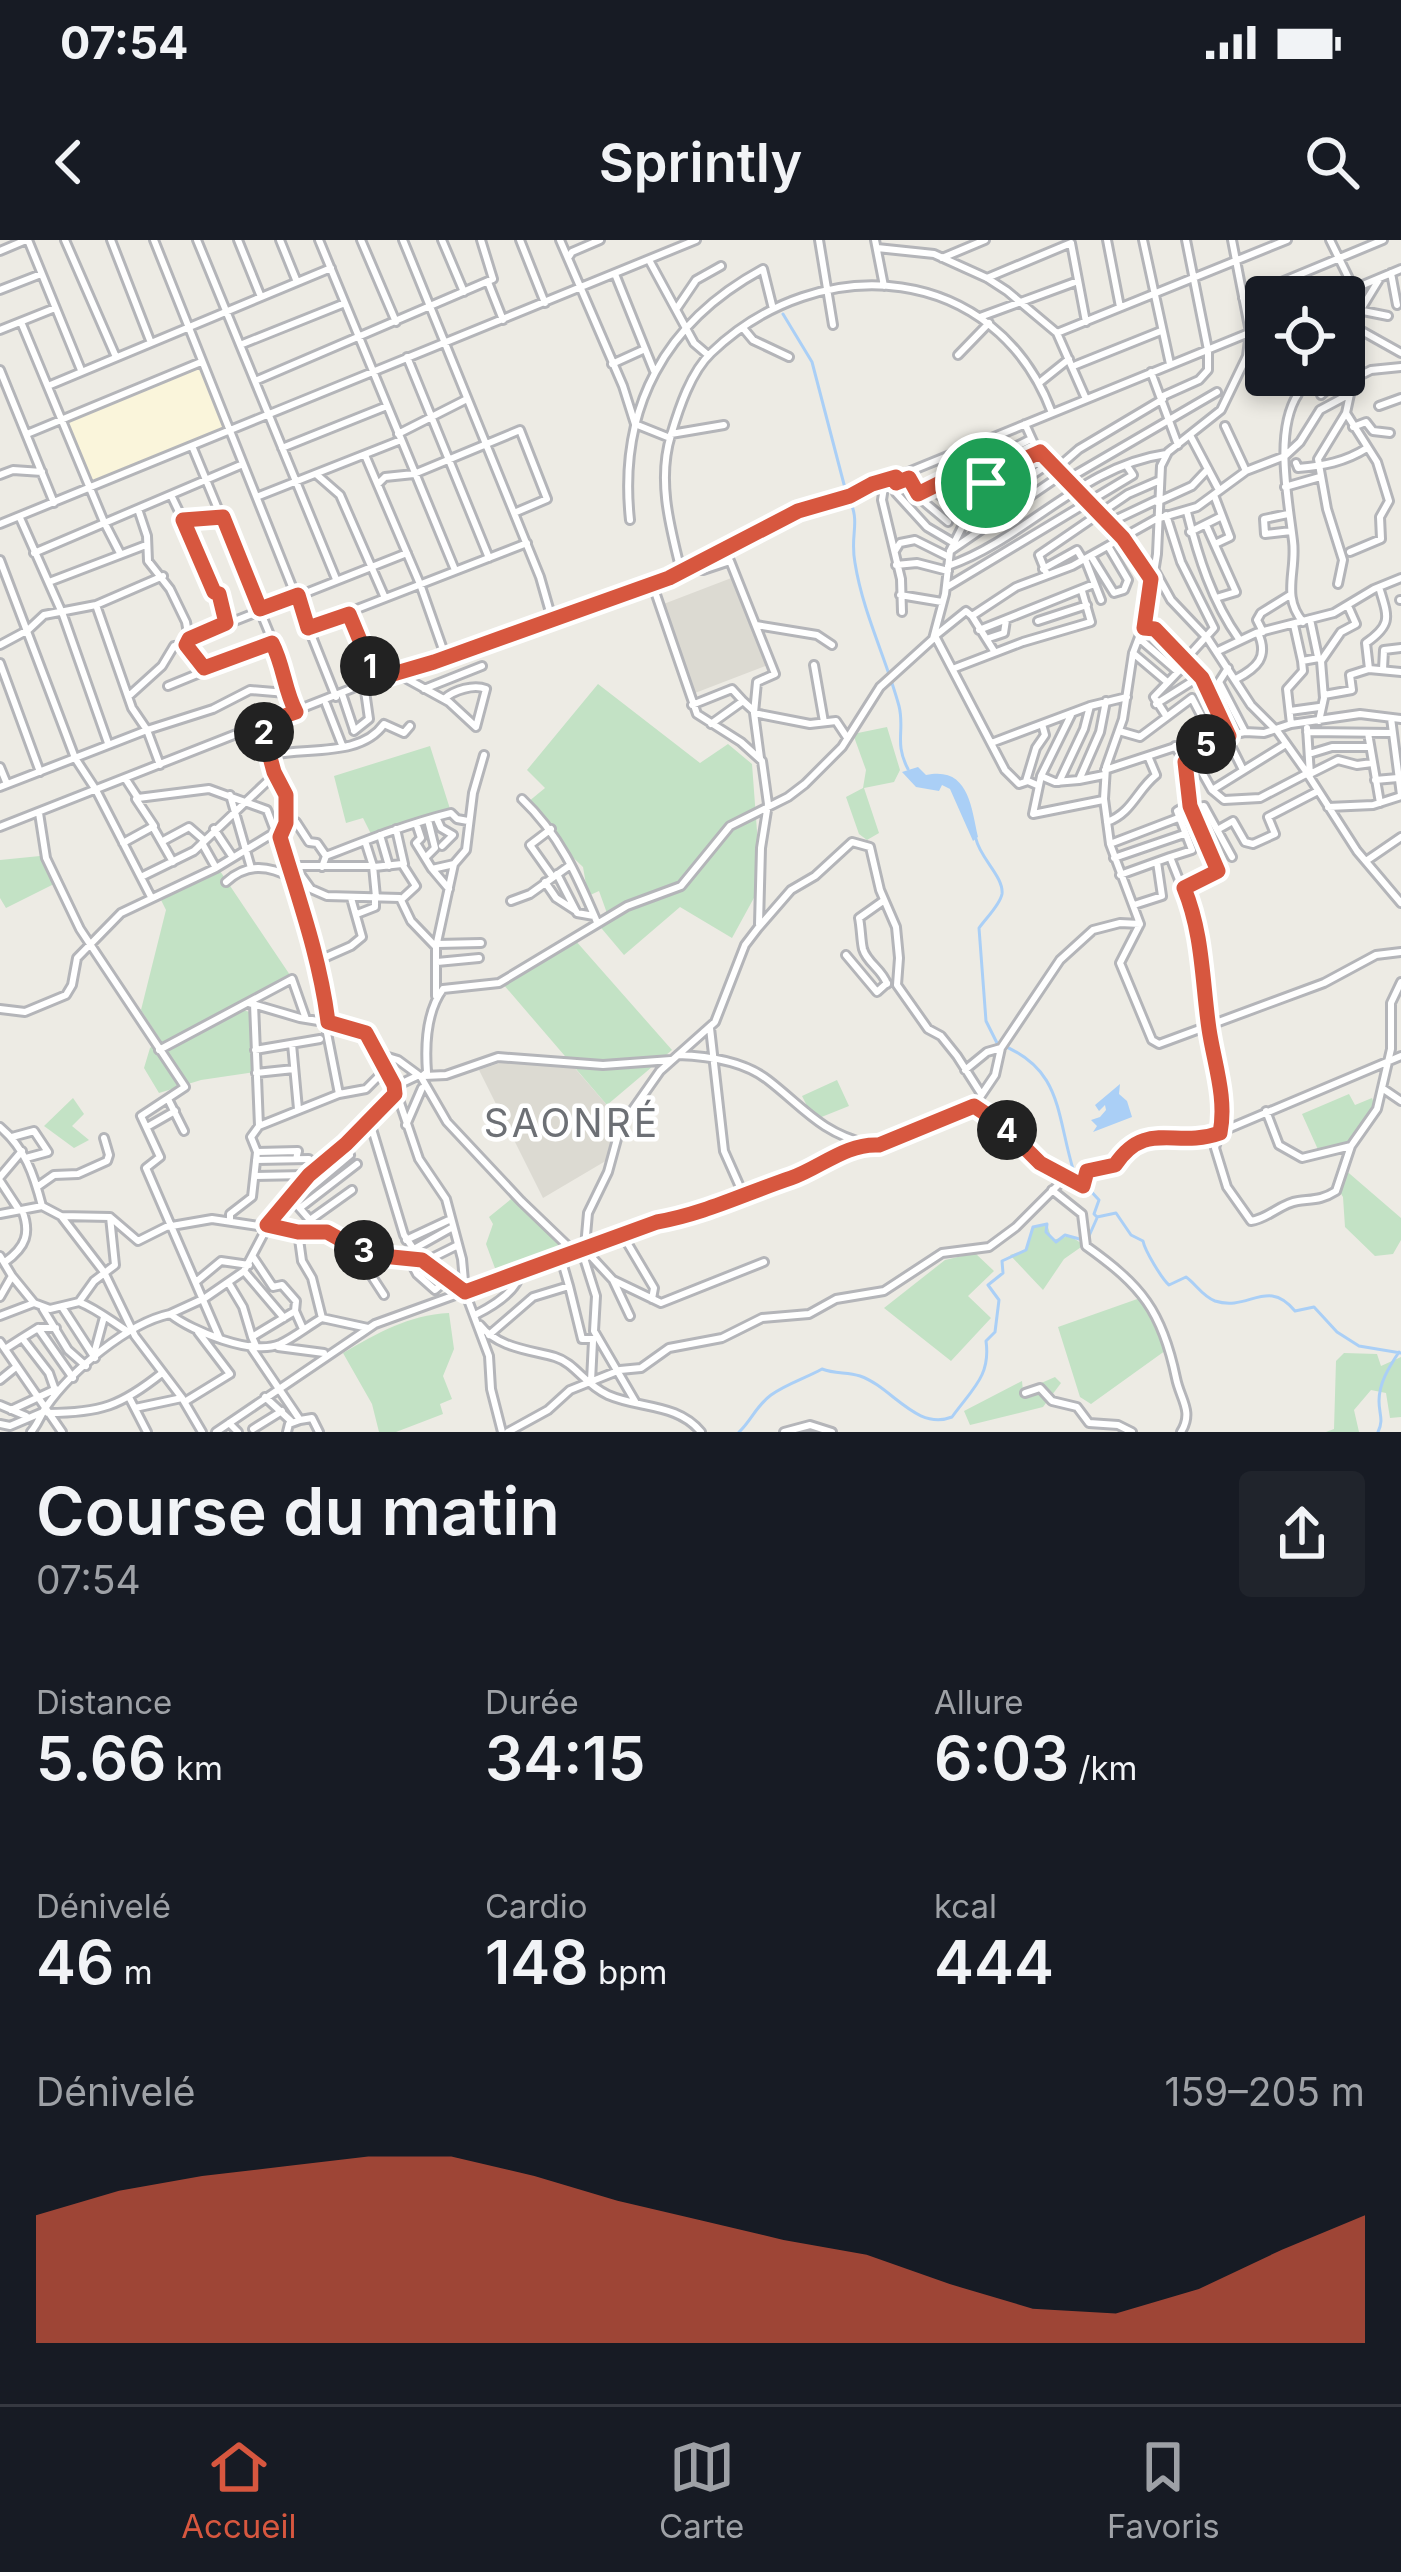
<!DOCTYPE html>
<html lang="fr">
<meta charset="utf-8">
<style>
:root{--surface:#171b24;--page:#20242c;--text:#f1f3f6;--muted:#9ea1a6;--line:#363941;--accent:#d7573f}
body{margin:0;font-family:Inter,sans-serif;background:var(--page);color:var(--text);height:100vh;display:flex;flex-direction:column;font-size:45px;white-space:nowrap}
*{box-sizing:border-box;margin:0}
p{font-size:39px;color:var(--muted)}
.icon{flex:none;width:66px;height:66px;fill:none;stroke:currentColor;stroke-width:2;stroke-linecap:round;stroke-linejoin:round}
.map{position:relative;height:1192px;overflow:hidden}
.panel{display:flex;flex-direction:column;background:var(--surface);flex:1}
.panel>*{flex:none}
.controls{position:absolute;left:1245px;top:36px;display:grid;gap:24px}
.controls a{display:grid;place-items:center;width:120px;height:120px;border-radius:12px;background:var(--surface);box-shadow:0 6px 18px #0003;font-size:60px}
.pin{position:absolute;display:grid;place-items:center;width:102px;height:102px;color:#fff;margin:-51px;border:6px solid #fff;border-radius:50%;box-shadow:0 3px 12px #0007}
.km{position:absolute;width:60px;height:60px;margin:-30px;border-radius:50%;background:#222;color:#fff;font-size:33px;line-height:60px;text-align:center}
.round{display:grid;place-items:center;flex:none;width:126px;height:126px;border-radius:12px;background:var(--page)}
.head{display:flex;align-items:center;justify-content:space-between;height:204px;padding:0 36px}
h1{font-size:66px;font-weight:600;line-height:90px}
.figures{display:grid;grid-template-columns:repeat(3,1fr);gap:18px;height:204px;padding:12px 36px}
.figures div{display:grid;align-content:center}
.figures b{font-size:60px;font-weight:600}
.figures small{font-size:33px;font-weight:400}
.figures p{font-size:33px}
.chart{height:336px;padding:24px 36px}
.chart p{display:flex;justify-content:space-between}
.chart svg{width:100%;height:216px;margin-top:12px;fill:var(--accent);opacity:.7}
.status{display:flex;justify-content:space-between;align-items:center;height:84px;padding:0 60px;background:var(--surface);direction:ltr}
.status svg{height:33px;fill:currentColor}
header{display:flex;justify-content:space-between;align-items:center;height:156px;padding:0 36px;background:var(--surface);font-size:54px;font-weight:600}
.tab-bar{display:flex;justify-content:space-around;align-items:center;height:168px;border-top:3px solid var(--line);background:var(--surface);font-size:33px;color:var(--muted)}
.tab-bar a{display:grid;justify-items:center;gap:6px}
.tab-bar .selected{color:var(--accent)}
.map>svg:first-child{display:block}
.commercial{fill:#faf5db}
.education{fill:#dcdad2}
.green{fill:#c3e2c5}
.water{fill:#aacff6}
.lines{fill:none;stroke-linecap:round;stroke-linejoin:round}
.stream{stroke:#aacff6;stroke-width:3}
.minor-casing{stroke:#b4b5b9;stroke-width:12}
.minor{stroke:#fff;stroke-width:6}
.route-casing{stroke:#fff;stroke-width:24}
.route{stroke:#d7573f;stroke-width:15}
.labels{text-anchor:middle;stroke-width:9;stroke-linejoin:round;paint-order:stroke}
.quarter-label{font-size:39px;letter-spacing:3px;fill:#6d7075;stroke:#fff}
</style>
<div class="status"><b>07:54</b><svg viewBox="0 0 49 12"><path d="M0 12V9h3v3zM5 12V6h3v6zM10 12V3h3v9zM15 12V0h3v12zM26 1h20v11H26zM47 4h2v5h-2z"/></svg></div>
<header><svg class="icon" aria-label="back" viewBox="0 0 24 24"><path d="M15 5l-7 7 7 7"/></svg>Sprintly<svg class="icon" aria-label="search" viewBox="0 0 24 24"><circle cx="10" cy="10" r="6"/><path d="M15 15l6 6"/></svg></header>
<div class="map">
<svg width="1401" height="1192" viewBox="0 0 1401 1192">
<rect width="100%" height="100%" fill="#edebe4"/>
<path class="commercial" d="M205,123l27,68 -141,58 -30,-67z"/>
<path class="education" d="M734,337l34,88 -73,28 -34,-88z
M509,820l64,6 46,53 -10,40 -66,39 -64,-128z"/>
<path class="green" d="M598,444l102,79 28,-19 24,20 9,121 -29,53 -52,-31 -56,48 -27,-32 11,-7 -9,-25 -11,5 -5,-29 -20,-19 -35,-46 17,-14 -18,-18z
M887,487l13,43 -6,12 -30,6 15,45 -12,7 -8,-6 -13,-37 17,-9 3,-18 -13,-36z
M430,506l21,66 -80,22 -8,-16 -17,5 -12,-47z
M40,616l14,28 -48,24 -6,-10v-38z
M218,628l74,110 -129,66 -22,-34 25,-100 -8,-16z
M575,700l97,110 -65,55 -104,-121z
M243,770l10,3 2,59 -54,8 -42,13 -15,-25 6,-20 6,-4 6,6z
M837,840l12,26 -35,14 -12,-24z
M1349,854l6,11 17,-7 4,11 -23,35 -33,10 -18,-40z
M73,858l11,16 -12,12 17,14 -15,8 -30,-22z
M1343,928l58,50v22l-8,14 -18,2 -30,-29 -2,-30 -5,-8z
M516,955l57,56 -74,28 -13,-35 7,-20 -4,-7z
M1047,984l5,16 18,-4 14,9 -20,14 -21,31 -33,-35 16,-5 7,-23z
M975,1013l19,18 -26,25 23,22 -40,43 -67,-53 61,-48z
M1143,1057l26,51 -78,56 -11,-7 -22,-70z
M449,1073l5,36 -11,27 9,23 -12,5 3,10 -47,18h-17l-7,-28 -29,-51c35,-20 65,-38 106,-40z
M1344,1113l33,1 4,12 20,-9v60l-11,1 -4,-25 -15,-3 -17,20 5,22h-33l8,-3 2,-68z
M1055,1137l6,6 -18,24 -73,18 -6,-14 58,-30 1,10z"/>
<path class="water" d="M918,527l8,8c42,-9 45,30 52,62l-5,4 -23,-52 -8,-4 -3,6 -23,-4 -14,-15z
M1120,844l-1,10 8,7 5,16 -39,15 4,-6 -6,-6 9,-3 6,-7 -1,-5 -6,6 -4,-6z"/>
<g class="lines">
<path class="stream" d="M783,74l29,48 34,130c17,32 3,39 9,71 8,50 31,95 44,143 6,24 -5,37 9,63
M976,599c4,19 28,38 26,55 -2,11 -16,24 -23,34l7,93 11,22c65,24 59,69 76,126l8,11
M1087,947l12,13 -5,14 3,3 19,-4 15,22 12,6c2,10 19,38 26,44l17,-8c10,7 16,19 29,24 34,11 52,-24 80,10l19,-4 23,25 22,14 42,7
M739,1192c12,-11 17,-26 32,-37 15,-11 35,-17 51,-26 13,5 25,3 38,7 32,11 56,55 92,41 20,-28 39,-41 34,-76l9,-9 4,-32 -11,-15 15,-12 -1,-12 24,-11 7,-23 14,-3 -1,8 10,10 9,-7 18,5 6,-4 8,-18
M1378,1192c6,-13 1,-17 1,-31 0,-18 10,-34 20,-49"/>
<g class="minor-casing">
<path id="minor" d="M28,0l53,130
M65,0l51,117
M111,0l40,103
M154,0l182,457
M197,0l139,339
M238,0l23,57
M280,0l17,42
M319,0l136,330
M361,0l35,82
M403,0l137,337 12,42
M442,0l22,52
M520,0l25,63
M560,0l63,146 12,38 35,14
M819,0l14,85
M875,0l9,46
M1107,0l13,67
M1143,0l27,124
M1232,0l18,92 -3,24 -26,54 -53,42 -7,14 -4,88 -10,62 -14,37 -10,66 -17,48 -2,32 6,45 30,80 -20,39 32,77 7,4 165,-61 52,-28 25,-3
M1330,0l24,49
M1071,3l15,79
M877,8l57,6 53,24 20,13 50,42 29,66
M0,11l26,-11
M568,18l4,-6 28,-12
M942,18l43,-18
M649,20l45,83 14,12
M1391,33l6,32
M615,34l39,97
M987,38l84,-35
M488,42l15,38
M0,50l41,-16
M1334,57l67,-28
M1243,58l140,-58
M677,68l19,-28 25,-14
M1363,71l25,5
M980,77l98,-36
M1344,81l57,32
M21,82l83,200 16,31
M743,88l10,12 36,17
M0,90l55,-22
M1057,93l230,-93
M240,105l105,-42
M958,115l31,-32
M407,117l82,201
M612,124l33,-15
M1076,125l85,-34
M0,130l54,133
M1151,132l27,73
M1290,135l8,19c-24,37 -10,104 -5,147 4,30 -12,55 10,81
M1353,139l18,-9 30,-3
M255,141l238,-102 -12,-39
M1039,143l30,-24
M48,146l283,-118
M1321,155l22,-20
M1161,157l38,-17 9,-10v-20l-22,-110
M1379,166l22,-8
M1346,173l31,49 12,39 -9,16 1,22 -31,13
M1025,184l10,22 88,91 28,41
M1225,186l21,45
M1353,187l13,-5 7,9 17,2
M27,194l174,-72
M398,194l69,-35
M671,194l53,-9
M1191,197l28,53
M192,206l90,218 2,26 12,22
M282,208l105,-42
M365,215l55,129 26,74
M1296,223l2,5c25,-2 47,-6 69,-20
M1056,229l23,-20 84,-50
M316,234l24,21 45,103
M958,234l28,16
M0,235l13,-5 29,2
M909,238l14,23 25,21
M984,238l56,-26
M1066,240l151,-88
M885,241l-3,19 19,79 1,33
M945,242l32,22
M896,243v10l31,34 27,16
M378,244l7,-7 29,-3 106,-44 27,69 -33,14
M989,245l21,25
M1285,247l35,-10
M930,248l38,28
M918,254l113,-55
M171,255l12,25 40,-3
M1214,255l16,42 -15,7
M259,256l142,-56
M1157,262l35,-16 16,-17
M138,269l9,27 1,25 22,28 16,33 3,17
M1187,272c11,44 25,89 52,127
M1288,274l-24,5 1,15 26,-3
M1166,275l15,47 33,66 -29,32
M20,278l43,97 45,128
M968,278l82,-55
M1119,278l38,-18
M183,280l31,72 5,2 7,29
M630,280c-12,-112 35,-198 133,-251l10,40
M0,284l696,-284
M1206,285l30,67 -20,6
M1190,292l32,-16
M895,311l5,-8 15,-3 34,17
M950,311l111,-76
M34,313l209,-89
M1091,316l23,37 10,-3 4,-10 -20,-34
M1085,319l16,41
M0,320l75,198 21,32 55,107
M896,325l21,-2 31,8
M948,326c78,-27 133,-100 218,-112
M690,329l13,1 27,-9 45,113 -18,8 -3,31 6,45
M1043,329l34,-19 6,10
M681,331c-11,-44 -24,-91 -10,-136 8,-27 20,-63 40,-82 109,-105 285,-90 341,60
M1155,331l16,29 37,39 43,66 27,27 27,38 52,81 44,52
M1047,335l-8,-20 89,-61 30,-13
M49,342l97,-37
M652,343l45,131 44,28 21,19 6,43 -7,44 -2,76
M1338,344l5,-24 -16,-51 -9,-50 28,-46 10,-47 -4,-42 28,-46
M947,347l186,-112 -6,-9
M1379,347c9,30 14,37 -13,56l3,26 32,3
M900,355l42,7
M1400,360h1
M96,365l36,103 15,22 13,35
M349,374l27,65
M972,376l22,35
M1310,379l8,38
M1038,381l49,-16
M756,385l61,10 15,10
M1294,385l8,36
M308,388l219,-85
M1144,388l11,2 47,48 27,58
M979,390l115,-46
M1263,392l-6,-12 4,-7 29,-18
M935,396l31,-25 6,5 44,-29 56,-21 84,-47 41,-12 49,-36 39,-15 15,-14 20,-32 28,-15
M935,396l70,134 14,14 9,-3 9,4
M989,398l15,-5 2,-13
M1141,400l37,32 10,-8
M0,405l28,-15 16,-15 52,-10 67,-29
M186,405l18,23
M1218,411l38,-18 78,-20 40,-24 27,-11
M1133,413l33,28
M0,423l40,109
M814,425l10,57
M955,428l68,-26 68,-20 -9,-31
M1228,428l-9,14 26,50
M1383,429l1,-19 17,-2
M398,434l51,28 27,25 10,-38c-12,-5 -32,1 -42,10
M1236,439c21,-11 33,-22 22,-46
M168,446l105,-43
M424,449l58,-23
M342,454l12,36
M130,455l32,-29 12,-20 12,-1 3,-6 218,-86
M1324,455l28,-5 -2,-15 19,-6
M326,464l16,41
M1156,464l43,-27
M692,465l40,-16 11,12
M1290,471l29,-4
M754,473l56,11 26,-3 10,15
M1072,473l-31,63 14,6 24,-2
M1165,474l-11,-17 24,-25
M1391,478l10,77
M1319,481l5,-23 -3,-37 20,-29 15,-8 -8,-18
M711,484l32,-23 11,10
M1291,484l-4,-35 16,-18 -1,-10 17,-3 2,3
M1307,488l3,47
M354,491l15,-12 -5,-35
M1119,491l21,6 52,-39 21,40
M1307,492l85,1
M1368,493l12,70
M1226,496l17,34
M994,502l96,-36 37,-9
M1175,506l13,22 1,36 -12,7 15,39 -22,7 30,76 8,90 9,37 4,38v30l-6,20 12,39 24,34c17,-2 30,-18 47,-20 15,-2 24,-1 38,-10l15,-45 26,-37 14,-60v-46l10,-21
M1309,514l23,-7h37
M272,515c36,-8 89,2 112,-31l20,9 6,-7
M1194,518l18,32 74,-46
M1194,518l13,-8 -3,-10
M0,527l7,17
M1105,530l76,-25 64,-13 19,1 27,-9 69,-10 41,5
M275,532c9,22 17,41 6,64
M1310,534l28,-14 19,5 15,-2
M1104,535l-25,5 21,-48 6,-31
M1041,536l-8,38 70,-14
M125,538l13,20 71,-9 58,21 43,113 1,22 12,33 4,55 12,61
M1375,540l23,-2
M1026,541l10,-33 9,-13 -3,-11
M1059,542l25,-53 6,-23
M0,547l147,-57 66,-21 37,-19 36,3
M1212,550l12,10 36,-2 46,-24
M230,555l21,73
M522,559c37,35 55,76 75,123
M1328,567l45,-2 28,-9
M1191,569l13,-3 28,51
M39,573l7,45 34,71 105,158 -44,29 19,41 -14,11 73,169
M437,579l4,9 12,7 -11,11
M286,580l10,2 13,20 8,1 9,13
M1107,582c25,-9 30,-32 49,-47l-8,-19
M416,583l5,15 -5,5 16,26 22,-5
M0,587l376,-148 58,-17 235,-84 129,-67 98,-34 370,-151
M153,587l20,35
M214,589l18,27
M396,589l8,35
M551,589l-21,16 22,31
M1217,590l16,-9 12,21 8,2 22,-10 -7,-17 50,-26
M380,595l9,31
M163,601l26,-14 15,13
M365,601l8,25
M123,603l31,-17 -18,-27
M202,603l14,25
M1110,604l68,-26
M427,616l8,-8 -7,-28
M1114,618l70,-24
M290,620l21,29 16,7 73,2 11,23 25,26
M1366,621l35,-24
M295,626h78l3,31
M322,627l4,-11c41,-16 81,-32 125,-43l6,6 11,2
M374,627l28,-3 14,22 -13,12
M433,630l16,19
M557,634l20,39 17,3
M1120,635l50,-18
M141,637l53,-26 78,-74v-22l-11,-31
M226,642c21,-19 42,-17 66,-4
M545,642l11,16 20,13
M1183,648l35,-16 -28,-66
M511,661l19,-7 39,-28
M883,661l-24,17c2,9 2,23 4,31 4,14 19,20 24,35
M1134,665l28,-9 -5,-34
M357,674l18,-7v-10
M437,704l44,-1
M846,715l31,37 10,-9
M317,721l34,-15 11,-9 -11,-39
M437,722l42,-4
M436,756v-49l18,-83 12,-14 7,-57 11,-38
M249,763l51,15 55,9 13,9 26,49 25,74 27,40 16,60 3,33 24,64 2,33 11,43
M254,764l5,122
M0,769l25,3 41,-17 6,-10 5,-27 44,-45 95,-45 61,-37
M710,788l14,123 20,45
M292,804l6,65
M159,810l133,-71 14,40
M255,810l65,-11
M378,814l20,6 23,17 26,45 74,79 52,50 15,2 25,27 48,23 103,-41
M678,815c30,1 66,6 90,25 35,27 53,53 100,64
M965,830l22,-18 14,-4
M256,833l38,-4
M424,836l22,-1 52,-18 105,8 68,-5
M421,837l6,-5c-2,-27 -1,-60 16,-83l56,-6 128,-77 54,-20 49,-60 58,-29 17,-13 37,-37 38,-60 53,-48 12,-45 5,-43 16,-32 21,-28 -5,-48
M1382,848l19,13
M168,859l16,32
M974,866l27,18 39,39 43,23 4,-15 28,-6 9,-15 22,-14 30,3 35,-3 190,-80
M1266,871l13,34 23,13 49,-12
M369,879l35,116 15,22
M406,885l16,-37
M0,887c25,21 34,48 42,79l19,10 49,1 28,24 28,-14 46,-8 86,13h29l25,14 30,9 40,5 43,31
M147,887l28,-16
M12,897l22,-6 14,21 -22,6
M257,912l41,-1 -2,8
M256,920l53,-1
M255,936l51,-1
M0,937l22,-26
M0,941l19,29
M37,947l17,-12 24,-1 29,-13 2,-6 -5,-17
M1052,950l30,24 4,32c56,40 76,65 90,132 4,21 18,33 5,54
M293,952l7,5 50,-42 -5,-10
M289,956l21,24 42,-30
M300,968l57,-44
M0,974l42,-8
M61,976l43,56 31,64 47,62 20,34
M230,981v-7l22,-17 5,-45 -6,-15 8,-11 80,-32 27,-5 19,-19
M298,992l4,29 10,17 10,40
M622,994l32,54 -2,11
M406,1000l45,-21
M354,1009l30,46
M412,1010l41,-23
M560,1015l9,31
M0,1016l12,20 -12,21
M253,1017l20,30 9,-2 14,16 -1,10 8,18
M409,1019l8,15 18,16 13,-11
M5,1022c21,-15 26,-29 17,-52
M424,1022l34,-17
M244,1031l40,47
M12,1036l22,27
M613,1040l17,36
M197,1041l24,-20 28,4
M228,1042l15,25 9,30
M79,1062c18,7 32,19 48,29
M62,1067l33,51
M43,1069l25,41 18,16
M170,1074l35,-16 39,-27 30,-57 37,-41 36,-29 48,-50 3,-9 19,-9
M475,1075c18,-9 45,-25 46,-46
M0,1076l34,-13 16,6 29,-7 15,-21 21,-16 -5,-48
M480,1085c18,23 50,25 75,32 20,6 29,27 53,38 32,14 69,8 93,37
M38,1088l35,50
M489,1095l44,-38 36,-11 13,53h11
M22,1098l16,-10h18
M0,1102l62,90
M250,1106l50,74 -11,4 -2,8
M256,1106l-4,-9 43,-26
M278,1107l46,6
M5,1109l17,-11 27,35 6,17
M94,1114l10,-37
M0,1140l16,-13
M591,1141l2,-40
M1025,1153l15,-5 12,13 25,6 12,16 29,2 14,7
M265,1157l27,25
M130,1159l17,33
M186,1161l44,-27 -32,-42
M636,1163l-42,-72 2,-35 -12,-38 4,-45 20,-41 12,-44 40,-57 55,-49 30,-77 13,-17 33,-38 24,-14 37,-34 18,5 10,43 16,37 3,31 -2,27 31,44 13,7 16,20 23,36
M0,1165l26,11
M135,1168l47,-10
M11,1170l45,-21
M48,1173c52,0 73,-7 114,-40
M300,1180l12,-2 7,14
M229,1183l9,9
M0,1184l10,2 33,-14
M253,1189l29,-18
M31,1192c7,-8 9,-16 15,-25 25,-36 82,-84 124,-93 22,17 82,42 110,30 15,-7 28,-18 42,-26l46,10
M216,1192l159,-108 282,-102 31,-4 105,-40 38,-20 37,-14 11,1 95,-39 21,-31 6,-27 59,-88 33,-30 27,-7 20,1
M508,1192l40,-22 22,-20 50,-20 21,-2 28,-20 53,-10 40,-20 47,-4 27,-15 48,-8 58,-38 47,-6 27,-20 49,-49
M784,1192l26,-7 22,7"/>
</g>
<use href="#minor" class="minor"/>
</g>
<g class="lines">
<g class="route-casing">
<path id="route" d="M1040,212l83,86 28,41 -7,49 11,1 47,49 27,58 -25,4 2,11 -21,11 5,44 28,65 -34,17c19,46 18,93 25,141 5,34 18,69 11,104 -45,16 -74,-14 -105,32l-28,6 -4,15 -43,-23 -39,-39 -27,-18 -95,39c-33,-2 -59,23 -88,33 -45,15 -87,36 -134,44l-192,70 -43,-32 -40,-4 -30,-10 -25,-14h-29l-31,-7 42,-50 37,-31 49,-50 -1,-9 -28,-52 -38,-11c-8,-64 -29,-122 -48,-185l6,-14v-28l-12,-23 -13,-48 35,-12c-12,-23 -12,-46 -24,-69l-68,25 -18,-23 3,-6 37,-16 -7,-29 -5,-2 -31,-72 40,-3 37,92 38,-14 10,33 41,-14 27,65 58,-17 235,-84 129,-67 52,-15 22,-12 24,-7v6l13,-5 9,16 40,-20 29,16 -3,-12z"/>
</g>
<use href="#route" class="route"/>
</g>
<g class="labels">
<g class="quarter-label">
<text x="572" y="897">SAONRÉ</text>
</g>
</g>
</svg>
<div class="controls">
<a><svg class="icon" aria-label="locate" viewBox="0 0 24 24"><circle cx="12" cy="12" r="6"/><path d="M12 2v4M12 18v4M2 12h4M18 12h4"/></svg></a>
</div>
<div class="pin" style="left:986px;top:243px;background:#1e9e55"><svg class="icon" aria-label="arrive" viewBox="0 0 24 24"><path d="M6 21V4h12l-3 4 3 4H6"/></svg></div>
<b class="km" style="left:370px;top:426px">1</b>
<b class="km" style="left:264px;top:492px">2</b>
<b class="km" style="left:364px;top:1010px">3</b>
<b class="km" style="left:1007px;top:890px">4</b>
<b class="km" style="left:1206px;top:504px">5</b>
</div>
<section class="panel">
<div class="head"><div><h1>Course du matin</h1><p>07:54</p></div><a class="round"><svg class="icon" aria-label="share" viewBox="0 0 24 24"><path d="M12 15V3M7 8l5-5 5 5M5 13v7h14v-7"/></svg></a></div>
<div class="figures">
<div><p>Distance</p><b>5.66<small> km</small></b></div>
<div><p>Durée</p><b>34:15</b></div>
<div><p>Allure</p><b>6:03<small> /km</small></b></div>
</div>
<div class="figures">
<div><p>Dénivelé</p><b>46<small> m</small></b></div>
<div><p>Cardio</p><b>148<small> bpm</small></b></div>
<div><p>kcal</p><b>444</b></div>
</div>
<div class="chart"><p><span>Dénivelé</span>159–205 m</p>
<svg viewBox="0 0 160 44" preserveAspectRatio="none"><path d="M0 44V18L10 13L20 10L30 8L40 6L50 6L60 10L70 15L80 19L90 23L100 26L110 32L120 37L130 38L140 33L150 25L160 18V44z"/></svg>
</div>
</section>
<nav class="tab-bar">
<a class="selected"><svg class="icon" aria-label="home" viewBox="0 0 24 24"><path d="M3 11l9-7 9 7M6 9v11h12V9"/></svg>Accueil</a>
<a><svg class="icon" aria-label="map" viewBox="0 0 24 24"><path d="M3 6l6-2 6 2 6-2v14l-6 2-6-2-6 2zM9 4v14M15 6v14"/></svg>Carte</a>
<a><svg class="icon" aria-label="saved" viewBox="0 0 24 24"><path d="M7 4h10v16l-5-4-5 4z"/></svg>Favoris</a>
</nav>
